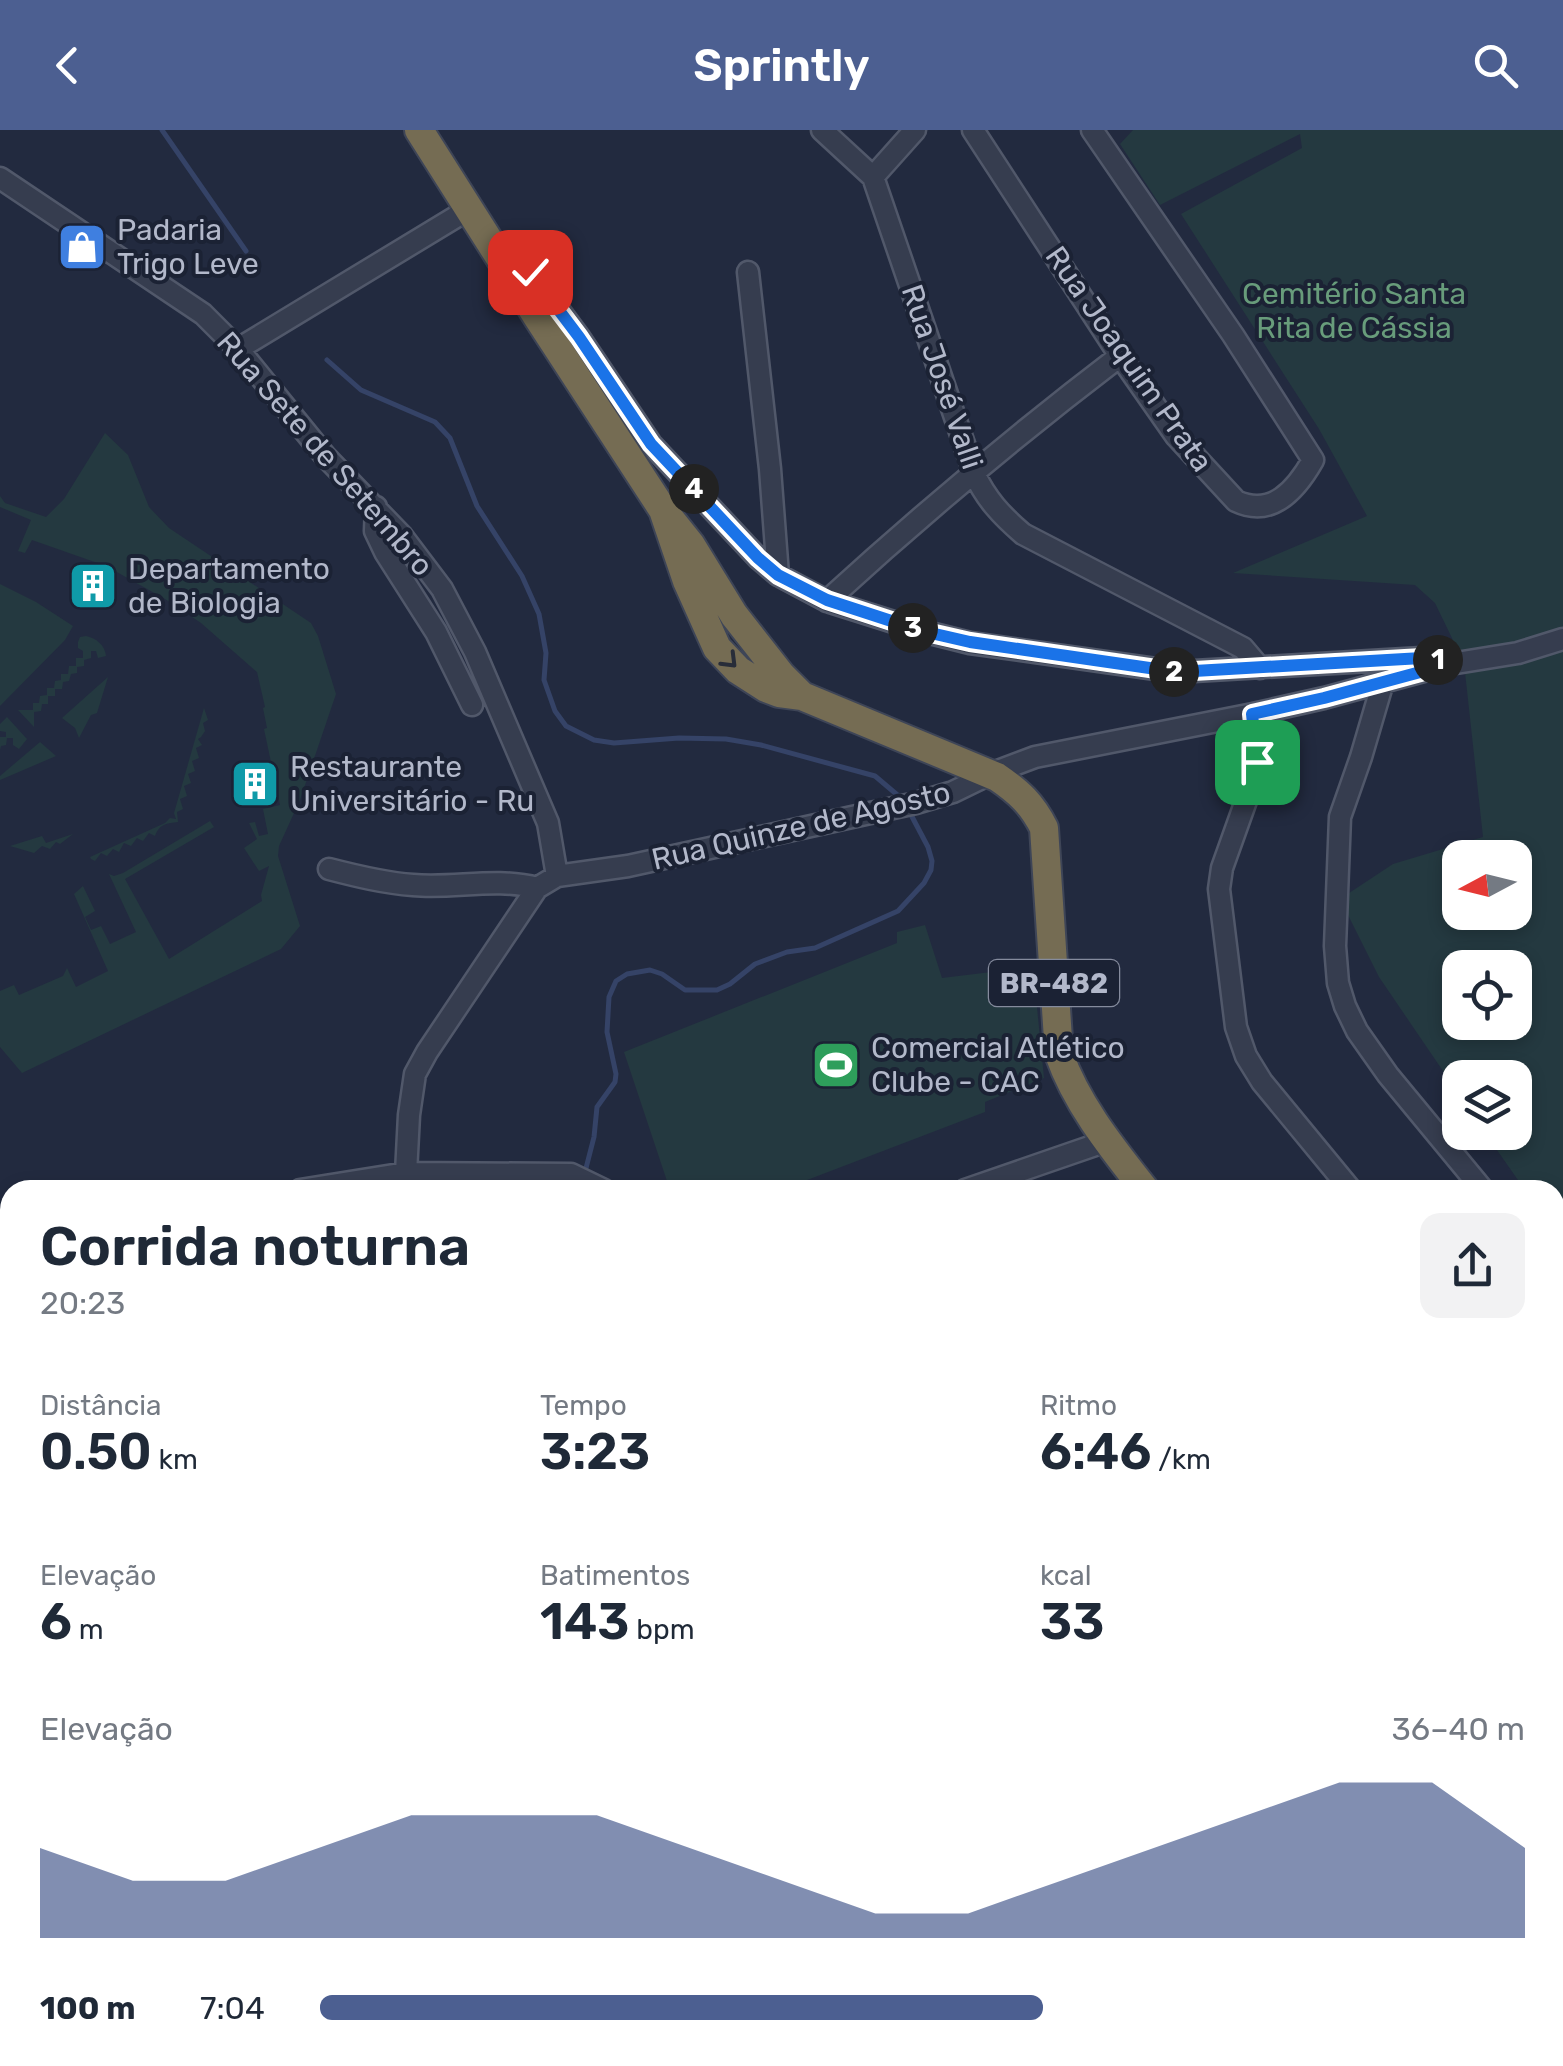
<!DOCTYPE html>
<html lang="pt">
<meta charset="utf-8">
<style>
:root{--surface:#fff;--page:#f2f2f3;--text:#1f2937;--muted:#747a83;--accent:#4c5f91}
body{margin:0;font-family:Rubik,sans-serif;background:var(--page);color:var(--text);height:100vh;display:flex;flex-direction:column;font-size:38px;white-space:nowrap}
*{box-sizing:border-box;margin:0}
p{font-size:32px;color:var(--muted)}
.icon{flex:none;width:55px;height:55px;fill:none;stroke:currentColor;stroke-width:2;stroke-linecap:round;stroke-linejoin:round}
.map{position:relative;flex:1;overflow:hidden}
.details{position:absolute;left:0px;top:1050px;width:1565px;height:888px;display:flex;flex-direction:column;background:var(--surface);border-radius:30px 30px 0 0;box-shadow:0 5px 15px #0003}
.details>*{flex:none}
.needle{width:65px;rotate:263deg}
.fabs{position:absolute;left:1442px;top:710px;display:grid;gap:20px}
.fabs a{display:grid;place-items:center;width:90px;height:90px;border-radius:20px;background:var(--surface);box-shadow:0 5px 15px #0003;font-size:50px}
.pin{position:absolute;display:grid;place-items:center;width:85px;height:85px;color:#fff;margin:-42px;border-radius:20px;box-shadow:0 5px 15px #0006}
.km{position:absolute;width:50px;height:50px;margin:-25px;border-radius:50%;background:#222;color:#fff;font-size:28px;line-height:50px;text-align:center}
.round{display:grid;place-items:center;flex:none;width:105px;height:105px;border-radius:20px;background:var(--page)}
.summary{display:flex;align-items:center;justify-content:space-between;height:170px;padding:0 40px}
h1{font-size:55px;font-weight:600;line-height:75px}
.metrics{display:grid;grid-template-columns:repeat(3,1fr);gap:15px;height:170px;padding:10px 40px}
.metrics div{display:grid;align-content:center}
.metrics b{font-size:50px;font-weight:600}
.metrics small{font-size:28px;font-weight:400}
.metrics p{font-size:28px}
.chart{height:280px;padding:20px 40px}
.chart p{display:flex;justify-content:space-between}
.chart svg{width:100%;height:180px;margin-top:10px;fill:var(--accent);opacity:.7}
ul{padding:0 40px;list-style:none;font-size:32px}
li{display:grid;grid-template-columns:160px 120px 1fr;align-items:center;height:75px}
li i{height:25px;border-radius:12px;background:var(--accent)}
header{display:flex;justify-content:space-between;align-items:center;height:130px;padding:0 40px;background:var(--accent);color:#fff;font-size:45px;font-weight:600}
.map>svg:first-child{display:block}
.green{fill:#243940;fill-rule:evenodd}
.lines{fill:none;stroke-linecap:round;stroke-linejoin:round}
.stream{stroke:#354367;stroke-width:5}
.minor-casing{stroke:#51586a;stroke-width:25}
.highway-casing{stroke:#3e4557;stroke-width:32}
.minor{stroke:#363d4f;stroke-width:20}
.highway{stroke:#756c53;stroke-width:28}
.oneway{stroke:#282d39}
.route-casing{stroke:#fff;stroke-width:20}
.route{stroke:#1a73e8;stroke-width:12}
.labels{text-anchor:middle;stroke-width:8;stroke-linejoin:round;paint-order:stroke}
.shield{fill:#1b2234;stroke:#858b9d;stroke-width:2.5}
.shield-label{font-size:28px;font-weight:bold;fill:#b2b8ca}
.poi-label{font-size:30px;fill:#b2b8ca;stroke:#1b2234;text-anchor:start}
.park-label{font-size:30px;fill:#689c7b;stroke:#1b2234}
.street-label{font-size:30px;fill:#b2b8ca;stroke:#1b2234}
</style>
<header><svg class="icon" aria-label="back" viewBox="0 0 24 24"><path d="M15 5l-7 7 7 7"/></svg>Sprintly<svg class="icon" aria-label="search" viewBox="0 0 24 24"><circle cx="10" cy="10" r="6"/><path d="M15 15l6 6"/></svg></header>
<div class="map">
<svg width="1563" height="1936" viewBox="0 0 1563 1936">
<rect width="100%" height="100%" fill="#222a3f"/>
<path class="green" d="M1133,0h430v1116l-8,-12v-44h-30l-40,-57 30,-1v-54h-55v18l-81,-119 -39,-78 53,-35 90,-27 -19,-174 -29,-60 -20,-18 -182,-12 134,-57 -48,-87 -138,-215 121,-66 -2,-14 -140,71 -40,-61zM1460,728h55v54h-55zM1460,838h55v54h-55z
M105,303l23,22 21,52 20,21 142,95 7,13 18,58 -36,106 -21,46 -1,10 22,70 -19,23 -259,124 -22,-26v-56l14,-6 5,10 44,-19 4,-8 9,19 32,-16 -34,-77 9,-8 12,25 -10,6 6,13 10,-4 9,18 26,-12 -27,-58 5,2 9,-3 87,-52 4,6 -89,52 44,80 93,-58 -1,-6 8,-29 -10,5 -15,-23 13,-9 -8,-16 6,-1 4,14 9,-2 -5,-25 17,-4 -16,-76 3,-1 -4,-20 2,-1 -8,-35 -56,-49 -36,-24 -59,-33 -74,-26 -7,13 -7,-2 13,-31 -31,-13v-11l5,7 41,14 18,-18z
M0,454l36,18 37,24 -8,14 -65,66z
M86,506c10,2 19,9 20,20l-8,2 -2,-7h-5v7l-7,2v6l-7,1v6l-6,1 -2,7 -6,1 -1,7h-7v7h-7v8h-6l-1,7 -7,1v15l-16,-17h15v-7h6l1,-7 7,-1v-7h7l1,-7 6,-1v-6h7l1,-8h7v-8h7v-7l-5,-3v-6l2,-5z
M108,547l-11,36 -6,2 -12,23 -4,-10 -13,-10z
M204,578l4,12 -5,3 2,8 -4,6 -3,2 4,6 -6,3 3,10 -7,3 3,10 -7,3 3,9 -7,3 3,10 -7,3 3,10 -6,3 1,10c-11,1 -19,2 -23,14l-6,-3 -6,8 -6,-3 -6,8 -7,-3 -5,9 -6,-3 -6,7 -6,-3 -6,8 -4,-2 -1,-2 75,-34 5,-5 6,1 -2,-6z
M7,587l20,22 -8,10 -6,-4v-7h-6l-1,7 -5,1 -1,4v-13h6v-5l-6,-1v-7z
M40,612l16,14 -56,24v-4z
M73,704l-13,10 -4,-2 -6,7 -8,-3 -8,7 -24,-7 32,-10 4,7z
M925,795l17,53 91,-11 11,111 -59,24v10l-204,78h-111l-46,-138 273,-109v-11z
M1563,1280v218l-8,1v-209z
M10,1560v155h-10v-154z
M388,1928h583v8h-583z"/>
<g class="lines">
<path class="stream" d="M162,0l84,121
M327,230l34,30 74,32 15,16 27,68 45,70 17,38 7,39 -2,27 11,31 11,15 28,14 20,3 65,-5 47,1 35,6 114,31 26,22
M585,1042l9,-35 3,-30 18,-25 1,-8 -9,-42 2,-35 7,-16 11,-7 23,-4 12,4 23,16h32l13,-6 25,-20 32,-12 28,-4 83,-37 26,-28 7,-13 1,-9 -4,-14 -19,-36
M1555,1791l8,-8
M1555,1804l8,4
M15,1936l13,-8"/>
<g class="minor-casing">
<path id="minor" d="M822,0l51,47
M915,0l-42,47 101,296c12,26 27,42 49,61l220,114 17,20
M973,0l147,226 56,80 60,65c36,17 60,-11 77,-41l-80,-125 -141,-205
M0,48l203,136 35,35 87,107 77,80 40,53 33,63 73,171 9,53
M494,112l20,14 16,15 49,66 72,107 107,114 20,17 49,26 95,30 48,12 207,29 245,-14 17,2
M748,142l22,197 8,106
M238,219l231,-140
M376,377l-1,24 10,21 51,80 36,73
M827,471c94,-86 192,-168 293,-245
M1383,552l-22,75 -21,60 -5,129 3,37 7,23 12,25 31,44 95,115
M1253,584l4,48 -5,22 -30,84 -3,21 17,138 10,29 16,26 89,108
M329,739c27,7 55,14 84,16 41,4 83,-8 124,3
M406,1043l3,-58 6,-41 12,-22 110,-164 20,-12 71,-10 288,-63 37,-11 37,-18 45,-17 218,-43 71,-16 126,-34 68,-11 45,-14
M300,1060l106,-17 165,1 33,16
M965,1060l142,-49
M0,1110l10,-2
M1555,1149l8,11
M1555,1279l8,6
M1555,1604l8,-1
M1555,1679l8,5
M0,1859l10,-6
M1555,1899h8
M1472,1928l34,8"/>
</g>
<g class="highway-casing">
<path id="highway" d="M419,0l119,188 125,192 28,35 43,70 47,60 21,21
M663,380l24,71 30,67 21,22 28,18 13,5 23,3 195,81c22,15 35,27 47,51l15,226c18,51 53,94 86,136
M1330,1936l3,-8"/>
</g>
<use href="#minor" class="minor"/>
<use href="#highway" class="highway"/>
</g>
<defs><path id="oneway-chevron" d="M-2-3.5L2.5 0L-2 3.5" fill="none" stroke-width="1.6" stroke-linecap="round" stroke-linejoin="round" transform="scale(2.5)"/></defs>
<use class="oneway" href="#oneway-chevron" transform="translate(730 531) rotate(45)"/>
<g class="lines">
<g class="route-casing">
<path id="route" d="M530,142l49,65 72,107 107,114 20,17 49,25 95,31 48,11 207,30 245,-14 28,6 -126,34 -72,16 5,48"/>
</g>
<use href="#route" class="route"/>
</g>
<defs>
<g id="shop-square" transform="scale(2.5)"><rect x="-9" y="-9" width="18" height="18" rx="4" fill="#3f7fe0" stroke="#1b2234"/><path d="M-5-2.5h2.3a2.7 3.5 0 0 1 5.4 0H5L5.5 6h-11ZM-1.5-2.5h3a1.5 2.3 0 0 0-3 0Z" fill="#fff"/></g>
<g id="building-square" transform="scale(2.5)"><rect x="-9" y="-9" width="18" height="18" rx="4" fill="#0f9aa8" stroke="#1b2234"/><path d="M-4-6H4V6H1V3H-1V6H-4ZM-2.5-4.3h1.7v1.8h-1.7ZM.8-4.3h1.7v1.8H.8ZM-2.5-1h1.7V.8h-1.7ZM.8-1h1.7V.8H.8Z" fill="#fff"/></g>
<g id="stadium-square" transform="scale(2.5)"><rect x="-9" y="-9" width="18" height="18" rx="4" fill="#2e9e5b" stroke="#1b2234"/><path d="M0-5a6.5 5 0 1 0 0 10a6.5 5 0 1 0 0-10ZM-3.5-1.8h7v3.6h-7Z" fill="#fff"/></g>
</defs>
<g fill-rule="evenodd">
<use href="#shop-square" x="82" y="117"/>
<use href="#building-square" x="93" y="456"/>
<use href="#building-square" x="255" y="654"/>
<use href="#stadium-square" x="836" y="935"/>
</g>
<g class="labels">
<rect class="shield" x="989" y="830" width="130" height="46" rx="8"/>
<g class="shield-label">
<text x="1054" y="863">BR-482</text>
</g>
<g class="poi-label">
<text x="117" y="110">Padaria<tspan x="117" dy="34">Trigo Leve</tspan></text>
<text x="128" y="449">Departamento<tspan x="128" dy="34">de Biologia</tspan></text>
<text x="290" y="647">Restaurante<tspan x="290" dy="34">Universitário - Ru</tspan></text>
<text x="871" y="928">Comercial Atlético<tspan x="871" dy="34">Clube - CAC</tspan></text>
</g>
<g class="park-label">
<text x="1354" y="174">Cemitério Santa<tspan x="1354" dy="34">Rita de Cássia</tspan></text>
</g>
<g class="street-label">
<text transform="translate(1129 229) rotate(55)" y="10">Rua Joaquim Prata</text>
<text transform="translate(942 247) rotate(71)" y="10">Rua José Valli</text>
<text transform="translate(325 324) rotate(49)" y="10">Rua Sete de Setembro</text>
<text transform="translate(801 696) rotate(-13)" y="10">Rua Quinze de Agosto</text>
</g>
</g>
</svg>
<div class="fabs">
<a><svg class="needle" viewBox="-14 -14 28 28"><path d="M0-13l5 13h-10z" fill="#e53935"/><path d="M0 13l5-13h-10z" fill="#747a83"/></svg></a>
<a><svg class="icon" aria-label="locate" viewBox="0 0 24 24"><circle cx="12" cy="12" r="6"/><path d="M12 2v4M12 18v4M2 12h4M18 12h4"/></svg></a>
<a><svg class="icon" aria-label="layers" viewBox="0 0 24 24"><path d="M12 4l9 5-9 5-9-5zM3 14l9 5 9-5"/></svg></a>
</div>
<div class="pin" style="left:1257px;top:632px;background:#1e9e55"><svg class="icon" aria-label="arrive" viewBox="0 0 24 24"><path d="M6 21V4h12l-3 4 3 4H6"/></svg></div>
<div class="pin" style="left:530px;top:142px;background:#d93025"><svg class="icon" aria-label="check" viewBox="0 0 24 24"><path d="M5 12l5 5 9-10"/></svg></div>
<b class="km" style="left:1438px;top:530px">1</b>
<b class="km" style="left:1174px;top:542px">2</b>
<b class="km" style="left:913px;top:498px">3</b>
<b class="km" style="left:694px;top:359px">4</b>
<section class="details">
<div class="summary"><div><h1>Corrida noturna</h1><p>20:23</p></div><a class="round"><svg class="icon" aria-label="share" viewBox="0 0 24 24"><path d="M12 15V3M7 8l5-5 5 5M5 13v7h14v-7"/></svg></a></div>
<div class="metrics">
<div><p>Distância</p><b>0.50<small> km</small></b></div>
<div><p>Tempo</p><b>3:23</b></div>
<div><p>Ritmo</p><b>6:46<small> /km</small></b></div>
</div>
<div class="metrics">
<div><p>Elevação</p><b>6<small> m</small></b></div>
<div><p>Batimentos</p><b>143<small> bpm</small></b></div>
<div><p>kcal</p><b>33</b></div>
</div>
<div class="chart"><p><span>Elevação</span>36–40 m</p>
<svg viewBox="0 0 160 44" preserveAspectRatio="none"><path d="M0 44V22L10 30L20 30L30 22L40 14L50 14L60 14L70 22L80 30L90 38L100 38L110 30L120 22L130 14L140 6L150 6L160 22V44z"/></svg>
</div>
<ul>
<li><b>100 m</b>7:04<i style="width:60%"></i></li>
</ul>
</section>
</div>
